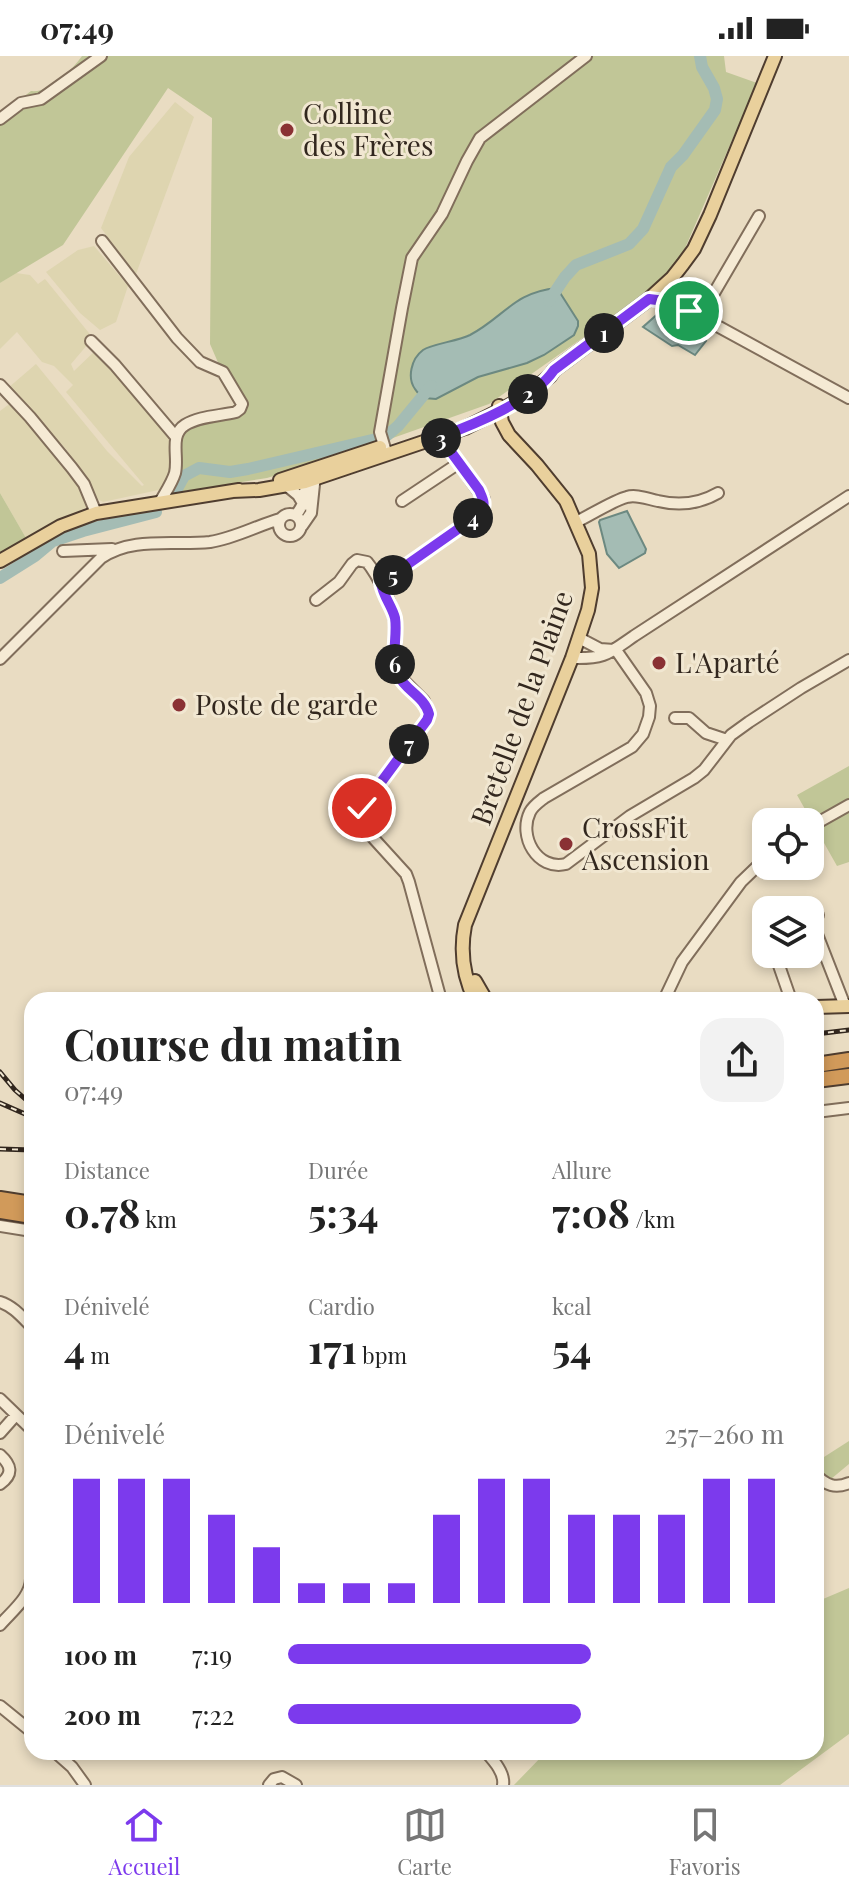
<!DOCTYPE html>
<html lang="fr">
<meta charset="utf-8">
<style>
:root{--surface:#fff;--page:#f2f2f2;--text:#222;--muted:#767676;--line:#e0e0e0;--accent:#7c3aed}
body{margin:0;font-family:"Playfair Display",serif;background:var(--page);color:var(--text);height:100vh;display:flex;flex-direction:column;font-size:30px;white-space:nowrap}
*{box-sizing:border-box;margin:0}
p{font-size:26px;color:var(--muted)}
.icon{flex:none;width:44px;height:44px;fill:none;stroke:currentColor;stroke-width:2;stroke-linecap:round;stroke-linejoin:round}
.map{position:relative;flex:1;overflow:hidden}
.details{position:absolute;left:24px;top:936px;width:800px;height:768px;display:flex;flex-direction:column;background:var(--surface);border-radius:24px;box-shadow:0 4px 12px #0003}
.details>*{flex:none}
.controls{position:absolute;left:752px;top:752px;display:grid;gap:16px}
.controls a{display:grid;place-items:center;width:72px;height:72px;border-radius:16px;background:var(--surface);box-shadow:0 4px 12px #0003;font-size:40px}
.pin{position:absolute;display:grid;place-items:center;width:68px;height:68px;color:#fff;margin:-34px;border:4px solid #fff;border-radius:50%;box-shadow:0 2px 8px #0007}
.km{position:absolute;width:40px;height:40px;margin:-20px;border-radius:50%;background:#222;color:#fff;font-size:22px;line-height:40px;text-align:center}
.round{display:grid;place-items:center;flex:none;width:84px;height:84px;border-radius:24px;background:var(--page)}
.headline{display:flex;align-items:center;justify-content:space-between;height:136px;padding:0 40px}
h1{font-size:44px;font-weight:700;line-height:60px}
.figures{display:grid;grid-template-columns:repeat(3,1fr);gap:12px;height:136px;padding:8px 40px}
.figures div{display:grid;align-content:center}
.figures b{font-size:40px;font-weight:700}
.figures small{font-size:22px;font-weight:400}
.figures p{font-size:22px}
.chart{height:224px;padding:16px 40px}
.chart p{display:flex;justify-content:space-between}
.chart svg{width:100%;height:144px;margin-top:8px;stroke:var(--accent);stroke-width:6}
ul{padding:0 40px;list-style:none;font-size:26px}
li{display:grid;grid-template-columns:128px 96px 1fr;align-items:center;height:60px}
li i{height:20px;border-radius:10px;background:var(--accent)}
.status{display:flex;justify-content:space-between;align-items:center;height:56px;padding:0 40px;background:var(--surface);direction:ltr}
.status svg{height:22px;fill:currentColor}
.menu{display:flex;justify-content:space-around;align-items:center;height:112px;border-top:2px solid var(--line);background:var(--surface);font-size:22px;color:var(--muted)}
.menu a{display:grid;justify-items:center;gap:4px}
.menu .current{color:var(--accent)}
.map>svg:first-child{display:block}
.farmland{fill:#ded5b0}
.green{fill:#c1c697}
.water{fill:#a4bcb4;stroke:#6c8981;stroke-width:2}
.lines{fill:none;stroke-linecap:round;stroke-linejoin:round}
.river{stroke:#a4bcb4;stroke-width:12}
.minor-casing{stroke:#816e5b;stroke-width:14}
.major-casing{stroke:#4f3d2f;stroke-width:16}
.highway-casing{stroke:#4f3d2f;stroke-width:18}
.minor{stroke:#f5ead4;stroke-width:10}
.major{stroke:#e9d09c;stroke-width:12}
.highway{stroke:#d19a5a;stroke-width:14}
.rail-casing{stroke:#32271e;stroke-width:5}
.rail{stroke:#f1e7d1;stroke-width:2;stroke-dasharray:6;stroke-linecap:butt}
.route-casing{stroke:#fff;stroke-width:16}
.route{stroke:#7c3aed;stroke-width:10}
.poi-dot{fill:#8a3134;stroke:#f1e7d1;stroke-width:3}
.labels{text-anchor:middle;stroke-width:6;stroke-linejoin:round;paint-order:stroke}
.poi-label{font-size:28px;fill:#32271e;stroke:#f1e7d1;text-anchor:start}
.street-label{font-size:28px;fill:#32271e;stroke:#f1e7d1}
</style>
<div class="status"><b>07:49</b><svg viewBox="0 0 49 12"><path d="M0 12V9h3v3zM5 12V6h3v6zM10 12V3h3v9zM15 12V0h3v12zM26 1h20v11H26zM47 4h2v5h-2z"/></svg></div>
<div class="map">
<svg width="849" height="1729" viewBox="0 0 849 1729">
<rect width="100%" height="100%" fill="#e9dcc2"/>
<path class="farmland" d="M175,46l19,15 -58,157 -35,-46 28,-71z
M94,190l34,40 -12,36 -16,8 -20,-17 -34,-41 32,-22z
M16,217l14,2 8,9 7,-5 48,59 -22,26 3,7 21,-20 76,87 2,26 -10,25 -60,13 -6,-3 -31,-50 -58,-61 28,-24 71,87 35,35 2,-1 -78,-93 7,-7 -19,-19 -12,-4 -25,-30 -17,17v-66z
M12,346l70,81 9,22 -65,33 -26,-45v-82z"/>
<path class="green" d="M82,0h642l2,16 31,11 -78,179 -44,39 -146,103 -116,41 -106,33 -107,17 13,-31 -2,-26 65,-34 -26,-60 2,-226 -44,-30 -105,157 -63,38v-168l31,-24c20,2 40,-20 51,-35z
M0,437l26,45 -26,18z
M849,710v96l-12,4 -40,-71z
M849,1385v23l-18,15 -8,-1 -7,-8v-13h8z
M849,1532v146l-69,51h-266l32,-33h270v-150z"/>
<path class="water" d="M557,232l21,33v5l-4,9 -30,20 -17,8 -49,14 -42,22 -12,-1c-3,-3 -7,-5 -9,-9 -8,-11 -4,-30 8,-39 9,-6 35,-9 47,-15 34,-18 44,-43 87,-47z
M661,255l45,30 -11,14 -17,-10 -6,1 -29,-19z
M627,455l19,38 -1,4 -26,15 -12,-14 -8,-32 1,-2z"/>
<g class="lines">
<path class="river" d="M549,245l16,-24 11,-12 53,-21 14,-15 28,-62 12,-12 32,-45 2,-11 -3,-11 -12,-21 -2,-11
M174,438l10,-18 15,-8 31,4 18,-3 137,-32 13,-11 33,-40
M0,522l35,-22 18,-15 30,-10 73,-19"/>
<g class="minor-casing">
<path id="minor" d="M0,63l21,-16 20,-4 60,-43
M102,185l75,97 23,24 23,10 19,32 -2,5 -4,3c-16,4 -37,4 -51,13 -16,10 -6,32 -10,48 -3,10 -10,20 -15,29
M649,243l16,2 12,3 172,94
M700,261l59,-101
M91,285l24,24 61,72
M0,329l30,32 42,51 12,16 12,29
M386,396l-6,-20 22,-124 10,-50 30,-44 25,-53 13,-23 106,-82
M287,430l11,9 6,10
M402,445l57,-38
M279 469a11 11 0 1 1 22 0a11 11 0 1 1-22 0Z
M296,459c11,-15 11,-22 7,-40
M576,466c13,-6 38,-22 51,-25 9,-3 21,2 31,4 21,5 41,3 60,-8
M302,470l9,-13 4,-38
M63,495l49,-2
M381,527l100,-70 3,-6v-8l-41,-58 -5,-11
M316,544l23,-18 13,-18 5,-4 10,2c10,12 26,44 28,59 2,18 -1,35 2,53l27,27 5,13 -2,6 -65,88 -1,12 5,10 40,44 3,8 32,118
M579,582l21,11 14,1
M616,594l30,43 4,13 -1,11 -6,17 -11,13 -88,51c-5,4 -11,8 -14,14 -12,24 7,59 36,52l64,-48 64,-38 10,-8 27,-35 18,-13 52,-34 48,-28
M572,602c33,1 36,-4 62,-22l215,-140
M0,603l101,-101c31,-22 73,-12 109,-16 25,-4 46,-16 70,-23
M675,662h14l17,15 21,7
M810,771l39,-22
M818,859l-4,4 -1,5 32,82
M766,873v1
M775,898l16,46
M664,944l18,-38 59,-80 25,-24
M816,1056l33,-4
M0,1170l32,5
M0,1246c13,4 22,15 32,25
M0,1343l32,31
M0,1377l16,-18
M0,1399c11,10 14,19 0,29
M816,1419c10,10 19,14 33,8
M0,1569c12,-14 32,-29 31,-48
M0,1650l32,26
M55,1696l17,15 13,18
M486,1696c8,9 19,21 17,33
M269,1729l5,-6 8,-2 14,8"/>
</g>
<g class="major-casing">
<path id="major" d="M280,424l100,-33
M232,435l27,-1 46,-8 160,-54 36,-18 25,-14 24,-20 4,-6 95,-71 23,-21 11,-14 11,-15 16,-34 65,-159
M0,505l61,-35 35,-13 143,-23
M475,925l11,19
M475,944c-12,-24 -15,-49 -10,-75l107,-267 16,-48 4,-22 -3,-34 -23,-53 -29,-36 -28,-30 -7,-13 -3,-16
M816,951l33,-1"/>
</g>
<g class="highway-casing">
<path id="highway" d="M816,1009l33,-5
M816,1024l33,-4
M0,1143l32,5
M0,1155l32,5"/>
</g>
<use href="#minor" class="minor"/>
<use href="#major" class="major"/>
<use href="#highway" class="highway"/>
<g class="rail-casing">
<path id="rail" d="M816,978l33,-4
M0,1016l15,18 17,15
M0,1047l32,14
M0,1093l32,1"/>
</g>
<use href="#rail" class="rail"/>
</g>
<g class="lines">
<g class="route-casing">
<path id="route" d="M362,752l65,-88 2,-6c-5,-18 -23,-23 -31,-39 -8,-16 0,-39 -3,-57 -3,-12 -12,-22 -14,-35l100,-70c5,-9 2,-14 -2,-23l-39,-53c35,-13 93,-36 114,-67l95,-71 16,2 24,10"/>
</g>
<use href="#route" class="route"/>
</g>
<g class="poi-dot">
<circle cx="287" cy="74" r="8"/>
<circle cx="659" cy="607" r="8"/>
<circle cx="179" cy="649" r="8"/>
<circle cx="566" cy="788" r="8"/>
</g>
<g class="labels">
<g class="poi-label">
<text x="303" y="68">Colline<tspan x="303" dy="32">des Frères</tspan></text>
<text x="675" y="617">L'Aparté</text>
<text x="195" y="659">Poste de garde</text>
<text x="582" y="782">CrossFit<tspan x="582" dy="32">Ascension</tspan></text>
</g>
<g class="street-label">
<text transform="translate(522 652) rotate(-70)" y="10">Bretelle de la Plaine</text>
</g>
</g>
</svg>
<div class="controls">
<a><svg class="icon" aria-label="locate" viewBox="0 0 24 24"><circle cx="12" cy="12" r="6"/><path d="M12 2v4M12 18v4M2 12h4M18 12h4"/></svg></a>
<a><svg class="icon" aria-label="layers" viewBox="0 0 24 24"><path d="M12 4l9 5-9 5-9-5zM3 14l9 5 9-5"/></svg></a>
</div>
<div class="pin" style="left:689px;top:255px;background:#1e9e55"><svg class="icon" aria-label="arrive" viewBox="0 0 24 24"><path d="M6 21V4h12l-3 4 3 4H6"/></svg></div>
<div class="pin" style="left:362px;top:752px;background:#d93025"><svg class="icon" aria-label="check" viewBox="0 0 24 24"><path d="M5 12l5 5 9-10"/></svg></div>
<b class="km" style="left:604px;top:277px">1</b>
<b class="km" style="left:528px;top:338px">2</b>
<b class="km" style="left:441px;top:382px">3</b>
<b class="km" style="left:473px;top:462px">4</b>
<b class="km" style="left:393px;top:519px">5</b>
<b class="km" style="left:395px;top:608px">6</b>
<b class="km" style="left:409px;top:688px">7</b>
<section class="details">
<div class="headline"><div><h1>Course du matin</h1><p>07:49</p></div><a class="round"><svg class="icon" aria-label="share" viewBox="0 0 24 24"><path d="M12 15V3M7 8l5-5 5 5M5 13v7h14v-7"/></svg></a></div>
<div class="figures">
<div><p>Distance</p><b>0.78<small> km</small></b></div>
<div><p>Durée</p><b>5:34</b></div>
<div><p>Allure</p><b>7:08<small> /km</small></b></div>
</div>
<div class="figures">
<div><p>Dénivelé</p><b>4<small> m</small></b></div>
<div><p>Cardio</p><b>171<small> bpm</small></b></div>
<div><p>kcal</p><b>54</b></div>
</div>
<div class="chart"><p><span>Dénivelé</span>257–260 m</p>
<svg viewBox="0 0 160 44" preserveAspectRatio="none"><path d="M5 44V6M15 44V6M25 44V6M35 44V17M45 44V27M55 44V38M65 44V38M75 44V38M85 44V17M95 44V6M105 44V6M115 44V17M125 44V17M135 44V17M145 44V6M155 44V6"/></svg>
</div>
<ul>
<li><b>100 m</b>7:19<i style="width:61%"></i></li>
<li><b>200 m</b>7:22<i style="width:59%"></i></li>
</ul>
</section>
</div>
<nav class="menu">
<a class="current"><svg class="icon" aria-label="home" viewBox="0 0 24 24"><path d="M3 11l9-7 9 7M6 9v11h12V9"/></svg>Accueil</a>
<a><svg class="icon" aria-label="map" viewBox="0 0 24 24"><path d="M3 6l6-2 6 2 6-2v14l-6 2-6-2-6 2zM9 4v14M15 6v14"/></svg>Carte</a>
<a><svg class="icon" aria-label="saved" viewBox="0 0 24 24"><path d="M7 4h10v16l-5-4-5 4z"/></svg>Favoris</a>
</nav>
